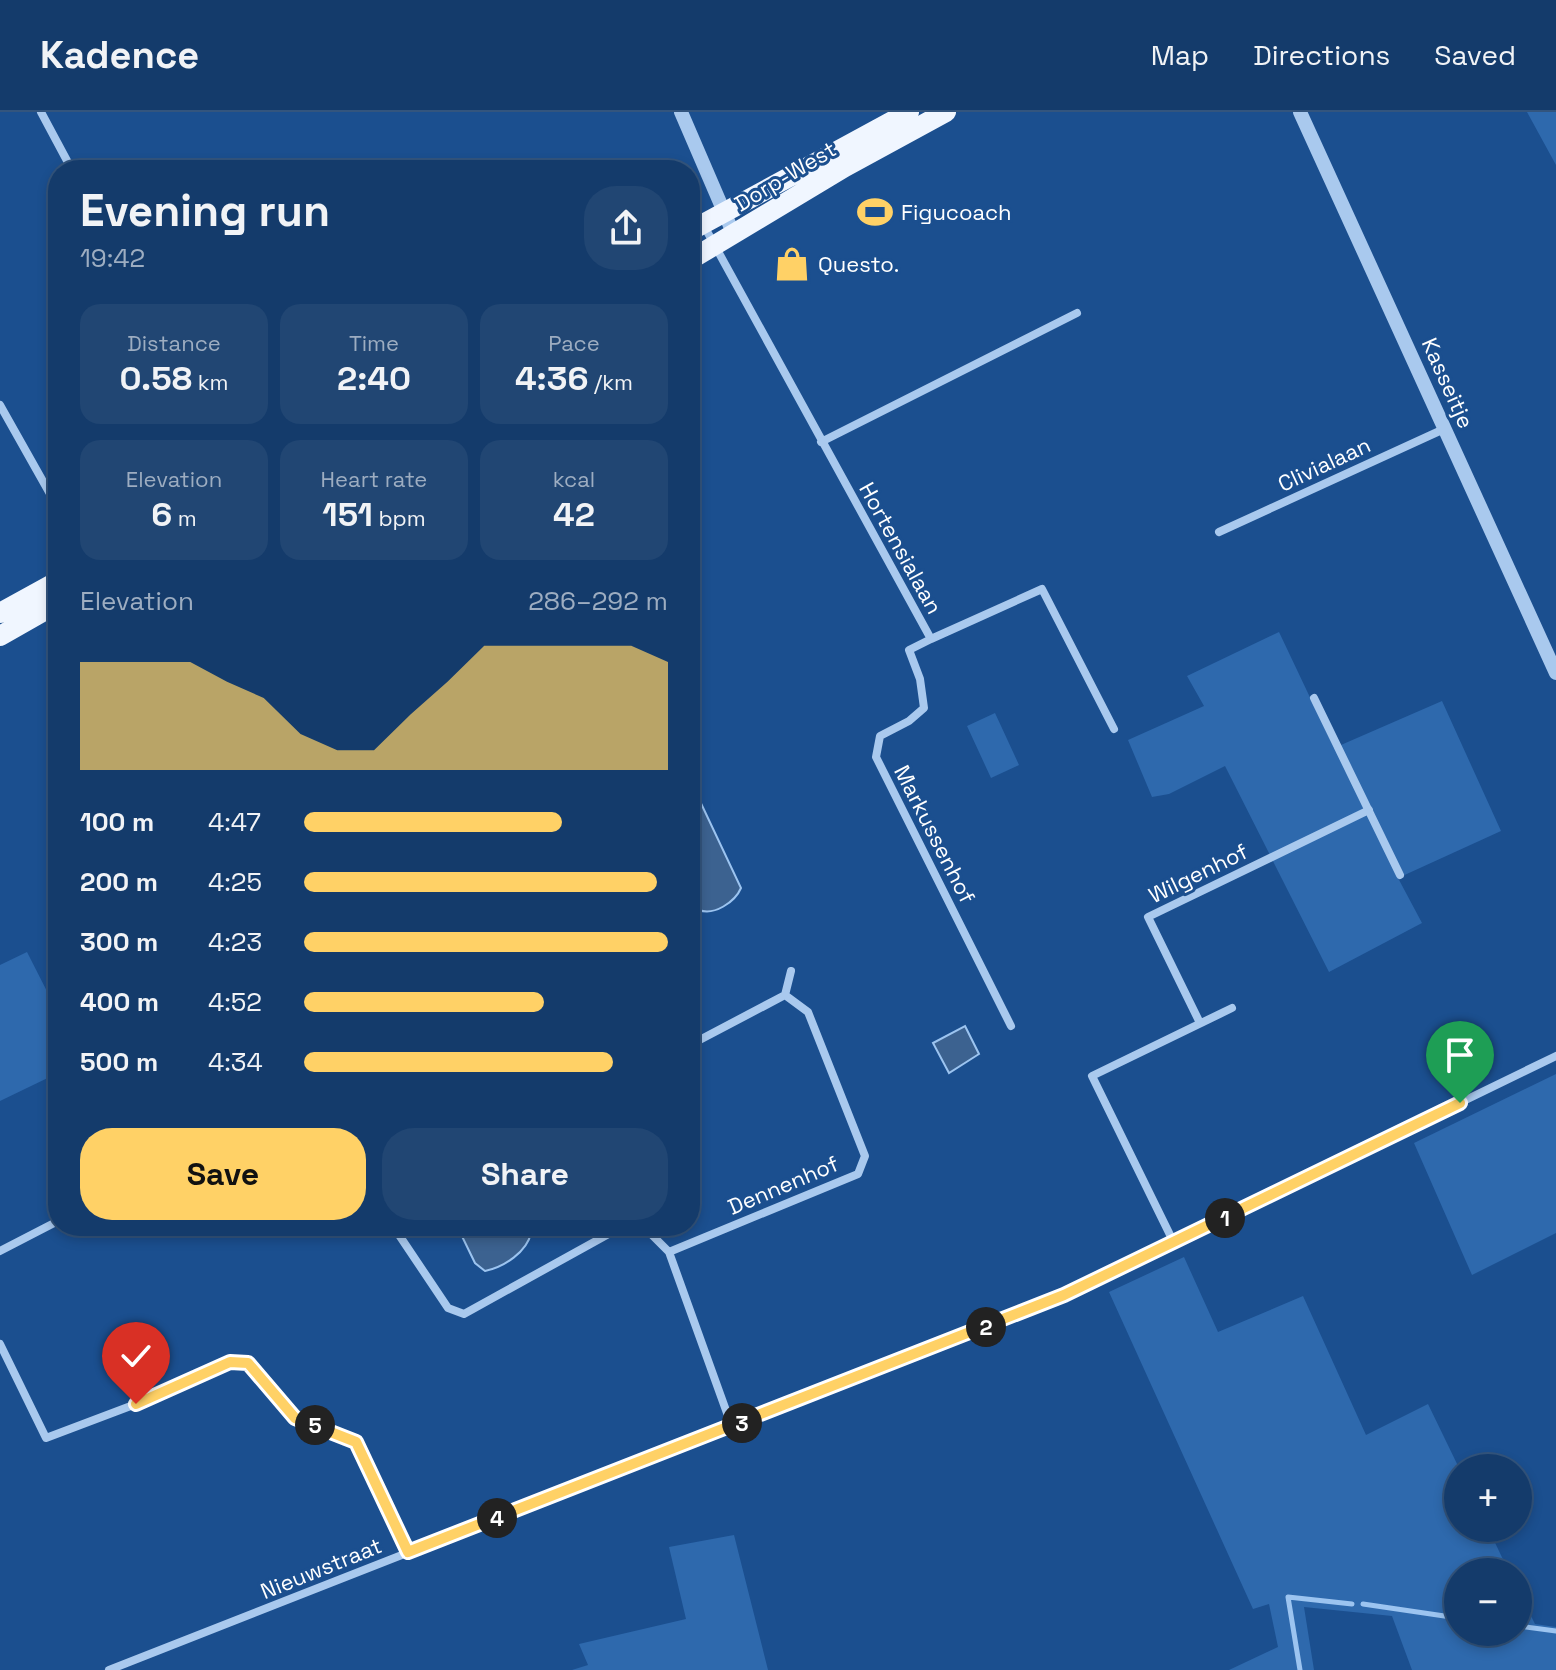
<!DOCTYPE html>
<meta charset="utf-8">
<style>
:root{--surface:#143b6b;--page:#214673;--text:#f1f3f6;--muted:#9dadc1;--line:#33557e;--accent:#ffd166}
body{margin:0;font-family:"Space Grotesk",sans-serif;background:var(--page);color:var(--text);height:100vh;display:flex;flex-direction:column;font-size:30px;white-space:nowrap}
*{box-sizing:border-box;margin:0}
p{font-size:26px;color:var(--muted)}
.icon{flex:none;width:44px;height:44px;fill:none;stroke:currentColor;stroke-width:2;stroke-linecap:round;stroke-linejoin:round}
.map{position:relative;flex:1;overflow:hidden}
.drawer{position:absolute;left:48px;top:48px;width:652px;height:1076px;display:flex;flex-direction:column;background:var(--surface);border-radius:32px;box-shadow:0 4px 12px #0003,0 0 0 2px var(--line)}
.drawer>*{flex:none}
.fabs{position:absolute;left:1444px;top:1342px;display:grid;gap:16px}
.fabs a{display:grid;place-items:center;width:88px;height:88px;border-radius:50%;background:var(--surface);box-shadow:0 4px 12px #0003,0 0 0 2px var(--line);font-size:40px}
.pin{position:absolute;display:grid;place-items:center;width:68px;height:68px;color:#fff;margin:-82px -34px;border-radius:50% 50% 50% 0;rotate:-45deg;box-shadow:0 0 8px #0007}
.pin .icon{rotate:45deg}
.km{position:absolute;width:40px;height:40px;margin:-20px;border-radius:50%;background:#222;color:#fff;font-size:22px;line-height:40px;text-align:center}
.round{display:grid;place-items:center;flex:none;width:84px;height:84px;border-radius:32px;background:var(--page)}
.head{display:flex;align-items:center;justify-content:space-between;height:136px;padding:0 32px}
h1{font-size:44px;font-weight:700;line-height:60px}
.metrics{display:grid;grid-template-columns:repeat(3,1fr);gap:12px;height:136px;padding:8px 32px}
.metrics div{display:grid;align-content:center;border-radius:20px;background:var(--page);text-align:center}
.metrics b{font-size:34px;font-weight:700}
.metrics small{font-size:22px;font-weight:400}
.metrics p{font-size:22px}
.chart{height:224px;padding:16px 32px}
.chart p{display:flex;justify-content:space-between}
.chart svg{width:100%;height:144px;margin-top:8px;fill:var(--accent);opacity:.7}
.action{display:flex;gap:16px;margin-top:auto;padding:16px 32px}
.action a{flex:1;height:92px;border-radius:32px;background:var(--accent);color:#111;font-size:32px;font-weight:700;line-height:92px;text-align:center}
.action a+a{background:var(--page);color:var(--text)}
ul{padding:0 32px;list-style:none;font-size:26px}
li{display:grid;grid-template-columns:128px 96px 1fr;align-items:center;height:60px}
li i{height:20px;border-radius:10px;background:var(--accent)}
header{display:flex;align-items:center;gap:48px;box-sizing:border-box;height:112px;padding:0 40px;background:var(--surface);border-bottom:2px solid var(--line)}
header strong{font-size:38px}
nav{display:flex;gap:44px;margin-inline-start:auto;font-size:28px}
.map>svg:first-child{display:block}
.green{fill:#2e69ad}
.water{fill:#3c6290;stroke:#9cc4f0;stroke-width:2}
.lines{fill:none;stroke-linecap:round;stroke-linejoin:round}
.stream{stroke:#9cc4f0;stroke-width:5}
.minor{stroke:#a9c9ee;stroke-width:8}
.tertiary{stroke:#a9c9ee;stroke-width:14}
.primary{stroke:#f0f6ff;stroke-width:20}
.route-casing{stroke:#fff;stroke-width:16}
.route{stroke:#ffd166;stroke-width:10}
.labels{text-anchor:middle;stroke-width:6;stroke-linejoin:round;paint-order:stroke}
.street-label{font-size:22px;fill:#fff;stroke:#1b4f8f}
.poi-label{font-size:22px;fill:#fff;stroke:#1b4f8f;text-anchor:start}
</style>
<header>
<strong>Kadence</strong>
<nav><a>Map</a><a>Directions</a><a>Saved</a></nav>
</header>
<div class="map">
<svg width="1556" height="1558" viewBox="0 0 1556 1558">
<rect width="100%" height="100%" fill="#1b4f8f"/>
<path class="green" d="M1527,0h29v53z
M1279,520l55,116 108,-47 59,130 -103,47 24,45 -93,49 -104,-206 -56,28 -17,3 -24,-57 76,-34 -17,-30z
M995,601l24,52 -28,13 -24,-52z
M27,840l31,61v60l-58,28v-136z
M1556,962v159l-84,42 -58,-132z
M1184,1145l34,75 85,-36 63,139 62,-31 31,64 -1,60h30l21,44h-51v60h60v-42l17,34 21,3v43h-144l-20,-54 -88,-9 10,63h-85l49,-23 -9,-43 -16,5 -144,-317z
M734,1423l34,135h-196l16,-5 -9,-21 107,-25 -17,-72z"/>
<path class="water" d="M690,668l51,108c-6,14 -27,28 -42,22l-9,-17z
M965,914l14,28 -30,19 -16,-30z
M457,1114h70l4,7c-4,19 -27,34 -46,38l-10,-8z"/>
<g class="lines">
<path class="stream" d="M1363,1492l95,14
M1518,1514l38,5
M1300,1558l-12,-73 64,7"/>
<path class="minor" d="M41,0l31,58
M703,112l228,415 111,-50 72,140
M0,293l58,103
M821,330l256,-129
M1219,420l225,-103
M931,527l-22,11 11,29 4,29 -15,13 -29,15 -4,21 135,269
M1314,586l86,177
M785,883l6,-24
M1200,911l-52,-106 221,-107
M393,1114l55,82 16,6 159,-88
M626,1114l21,4 22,22 63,175
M1174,1131l-82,-167 140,-68
M0,1139l58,-30
M669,1140l189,-78 7,-18 -57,-144 -23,-17 -95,50
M0,1232l46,94 90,-34 94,-42 18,1 47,55 61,24 52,110
M109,1558l955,-375 492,-239"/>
<path class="tertiary" d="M681,0l53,123
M1300,0l256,561"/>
<path class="primary" d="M690,119l219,-119
M690,148l155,-93 101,-55
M0,501l58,-32
M0,524l58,-33"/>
</g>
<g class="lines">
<g class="route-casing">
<path id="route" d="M136,1292l94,-42 18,1 47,55 61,24 52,110 656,-257 396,-192"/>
</g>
<use href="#route" class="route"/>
</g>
<defs>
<g id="stadium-bare" transform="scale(2.76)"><path d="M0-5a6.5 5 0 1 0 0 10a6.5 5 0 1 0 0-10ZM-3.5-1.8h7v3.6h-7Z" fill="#ffd166" stroke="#1b4f8f" stroke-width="2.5" paint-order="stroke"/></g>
<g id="shop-bare" transform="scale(2.76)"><path d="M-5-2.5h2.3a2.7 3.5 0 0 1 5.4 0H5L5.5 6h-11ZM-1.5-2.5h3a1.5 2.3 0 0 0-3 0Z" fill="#ffd166" stroke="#1b4f8f" stroke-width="2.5" paint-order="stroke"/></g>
</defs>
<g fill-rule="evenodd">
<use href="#stadium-bare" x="875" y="100"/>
<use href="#shop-bare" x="792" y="152"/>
</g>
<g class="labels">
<g class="street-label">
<text transform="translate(785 64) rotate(-31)" y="8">Dorp-West</text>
<text transform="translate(1448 271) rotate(66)" y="8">Kasseitje</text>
<text transform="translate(1324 352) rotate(-25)" y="8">Clivialaan</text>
<text transform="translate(901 436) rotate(61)" y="8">Hortensialaan</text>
<text transform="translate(935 722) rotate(63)" y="8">Markussenhof</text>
<text transform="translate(1198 761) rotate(-26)" y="8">Wilgenhof</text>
<text transform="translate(783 1073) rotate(-23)" y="8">Dennenhof</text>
<text transform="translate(321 1456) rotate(-22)" y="8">Nieuwstraat</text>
</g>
<g class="poi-label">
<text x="901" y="108">Figucoach</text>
<text x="818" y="160">Questo.</text>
</g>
</g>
</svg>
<div class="fabs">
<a>+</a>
<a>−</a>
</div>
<div class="pin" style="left:1460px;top:991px;background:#1e9e55"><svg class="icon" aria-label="arrive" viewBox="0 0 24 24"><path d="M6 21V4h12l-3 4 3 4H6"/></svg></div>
<div class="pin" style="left:136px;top:1292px;background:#d93025"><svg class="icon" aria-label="check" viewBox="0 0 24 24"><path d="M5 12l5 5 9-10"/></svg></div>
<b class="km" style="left:1225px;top:1106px">1</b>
<b class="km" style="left:986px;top:1215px">2</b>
<b class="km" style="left:742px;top:1311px">3</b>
<b class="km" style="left:497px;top:1406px">4</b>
<b class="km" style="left:315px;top:1313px">5</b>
<section class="drawer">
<div class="head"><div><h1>Evening run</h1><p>19:42</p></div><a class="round"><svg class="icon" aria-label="share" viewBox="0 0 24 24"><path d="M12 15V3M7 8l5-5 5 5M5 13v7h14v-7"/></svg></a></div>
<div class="metrics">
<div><p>Distance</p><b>0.58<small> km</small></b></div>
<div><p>Time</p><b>2:40</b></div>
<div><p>Pace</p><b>4:36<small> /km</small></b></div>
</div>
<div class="metrics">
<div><p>Elevation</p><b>6<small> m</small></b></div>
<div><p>Heart rate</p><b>151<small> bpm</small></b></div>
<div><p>kcal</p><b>42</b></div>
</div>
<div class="chart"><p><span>Elevation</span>286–292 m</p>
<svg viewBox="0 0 160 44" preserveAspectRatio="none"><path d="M0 44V11L10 11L20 11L30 11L40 17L50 22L60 33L70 38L80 38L90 27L100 17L110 6L120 6L130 6L140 6L150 6L160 11V44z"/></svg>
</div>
<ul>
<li><b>100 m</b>4:47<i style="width:71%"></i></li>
<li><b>200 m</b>4:25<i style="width:97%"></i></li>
<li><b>300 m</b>4:23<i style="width:100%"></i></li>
<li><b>400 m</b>4:52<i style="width:66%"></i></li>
<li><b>500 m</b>4:34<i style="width:85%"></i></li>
</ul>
<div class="action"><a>Save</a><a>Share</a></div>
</section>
</div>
